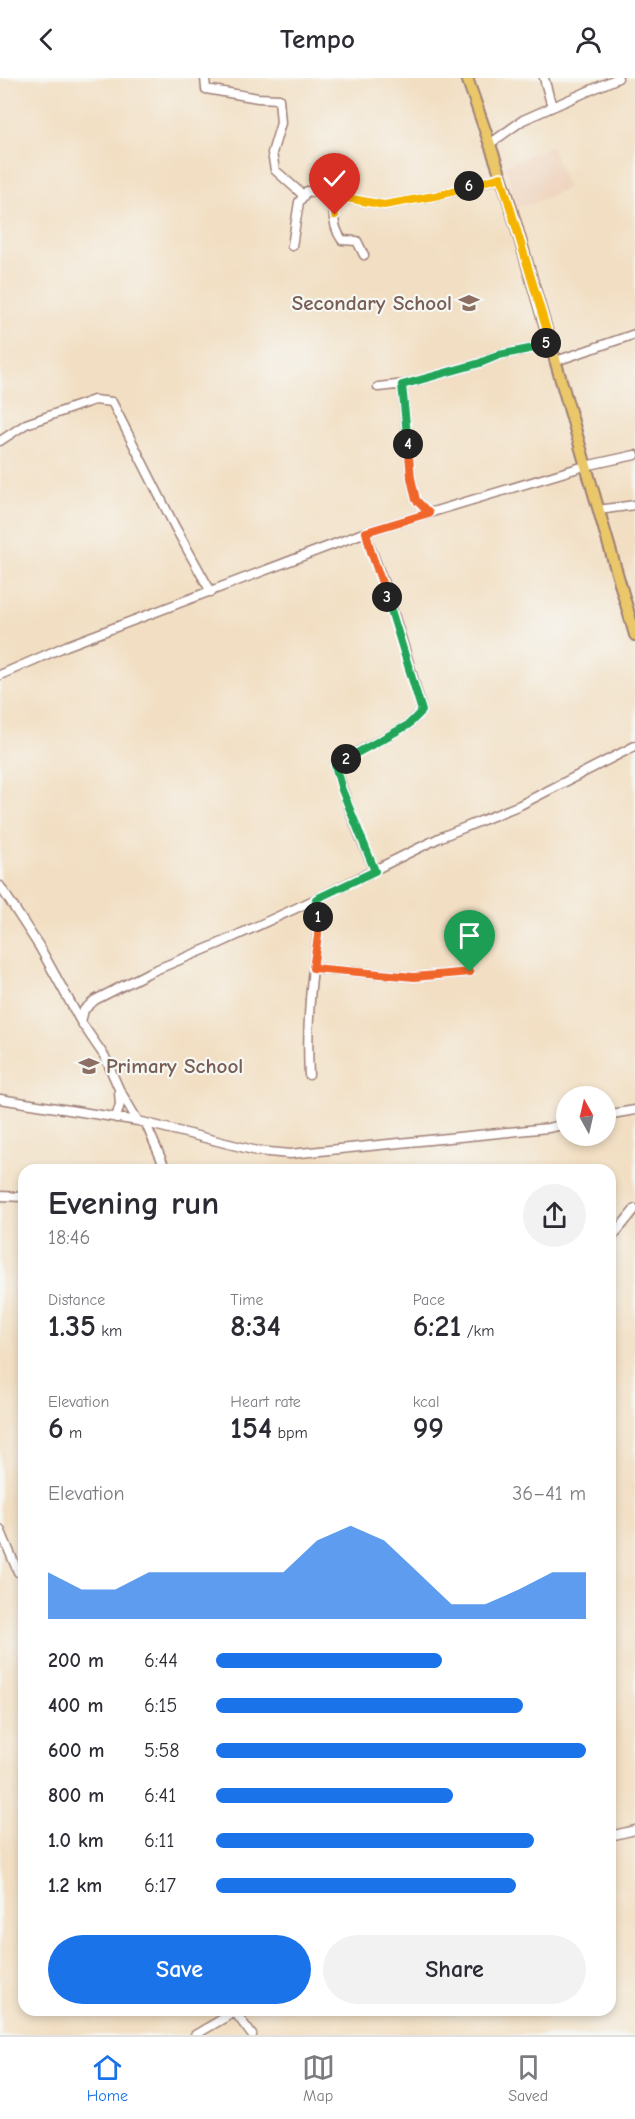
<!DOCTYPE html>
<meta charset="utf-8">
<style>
:root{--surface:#fff;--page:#f2f2f3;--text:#2b2b33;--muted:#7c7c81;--line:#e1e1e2;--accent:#1a73e8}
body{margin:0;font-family:"Comic Neue",sans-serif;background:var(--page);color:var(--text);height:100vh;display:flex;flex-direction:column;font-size:22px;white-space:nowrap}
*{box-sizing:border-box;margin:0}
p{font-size:20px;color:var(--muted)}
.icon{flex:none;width:33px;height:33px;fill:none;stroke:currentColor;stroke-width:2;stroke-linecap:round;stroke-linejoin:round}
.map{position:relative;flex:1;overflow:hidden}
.drawer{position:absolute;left:18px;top:1086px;width:598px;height:852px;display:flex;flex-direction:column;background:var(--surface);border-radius:18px;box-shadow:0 3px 9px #0003}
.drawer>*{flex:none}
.needle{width:39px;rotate:352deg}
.controls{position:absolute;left:556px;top:1008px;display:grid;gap:12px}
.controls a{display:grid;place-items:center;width:60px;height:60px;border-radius:50%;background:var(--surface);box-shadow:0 3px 9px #0003;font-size:30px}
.pin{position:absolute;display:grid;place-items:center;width:51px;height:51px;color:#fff;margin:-62px -26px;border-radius:50% 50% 50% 0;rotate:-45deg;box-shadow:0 0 6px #0007}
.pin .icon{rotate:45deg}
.km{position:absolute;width:30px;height:30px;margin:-15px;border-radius:50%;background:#222;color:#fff;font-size:16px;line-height:30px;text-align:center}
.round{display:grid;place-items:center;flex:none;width:63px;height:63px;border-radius:32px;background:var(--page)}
.overview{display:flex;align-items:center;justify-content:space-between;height:102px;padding:0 30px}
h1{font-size:33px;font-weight:700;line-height:45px}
.figures{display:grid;grid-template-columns:repeat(3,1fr);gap:9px;height:102px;padding:6px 30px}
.figures div{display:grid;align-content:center}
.figures b{font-size:30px;font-weight:700}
.figures small{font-size:16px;font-weight:400}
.figures p{font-size:16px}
.chart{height:168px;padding:12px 30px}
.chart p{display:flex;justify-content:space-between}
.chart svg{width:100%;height:108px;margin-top:6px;fill:var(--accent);opacity:.7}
.action{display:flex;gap:12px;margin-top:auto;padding:12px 30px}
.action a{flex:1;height:69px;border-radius:36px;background:var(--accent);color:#fff;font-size:24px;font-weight:700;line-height:69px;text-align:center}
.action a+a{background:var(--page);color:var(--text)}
ul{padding:0 30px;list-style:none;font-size:20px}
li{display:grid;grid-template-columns:96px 72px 1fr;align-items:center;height:45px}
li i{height:15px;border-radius:8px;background:var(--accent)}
header{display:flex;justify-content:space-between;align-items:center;height:78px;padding:0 30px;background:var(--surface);font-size:27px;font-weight:700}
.tabs{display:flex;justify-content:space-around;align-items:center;height:84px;border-top:2px solid var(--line);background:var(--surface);font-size:16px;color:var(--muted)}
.tabs a{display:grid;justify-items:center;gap:3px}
.tabs .active{color:var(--accent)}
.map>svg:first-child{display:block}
.built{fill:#eed1ba}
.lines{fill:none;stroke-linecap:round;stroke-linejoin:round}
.minor-casing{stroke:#9e7f77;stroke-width:11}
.major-casing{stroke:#9e7f77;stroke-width:14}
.minor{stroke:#fff;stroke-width:8}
.major{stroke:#eac769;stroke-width:10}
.split-1-casing{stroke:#fff;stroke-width:12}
.split-2-casing{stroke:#fff;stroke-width:12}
.split-3-casing{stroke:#fff;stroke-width:12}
.split-4-casing{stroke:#fff;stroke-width:12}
.split-5-casing{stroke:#fff;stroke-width:12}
.split-6-casing{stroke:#fff;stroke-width:12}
.split-7-casing{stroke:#fff;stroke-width:12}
.split-1{stroke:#f0652b;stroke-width:8}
.split-2{stroke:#22a559;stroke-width:8}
.split-3{stroke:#22a559;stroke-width:8}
.split-4{stroke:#f0652b;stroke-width:8}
.split-5{stroke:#22a559;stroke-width:8}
.split-6{stroke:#f5b400;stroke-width:8}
.split-7{stroke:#f5b400;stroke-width:8}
.labels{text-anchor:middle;stroke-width:4.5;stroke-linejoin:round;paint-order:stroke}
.education-label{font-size:21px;font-weight:bold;fill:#785e54;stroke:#f6f6f2;text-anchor:end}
</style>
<header><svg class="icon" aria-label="back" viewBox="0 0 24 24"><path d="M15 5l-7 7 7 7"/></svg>Tempo<svg class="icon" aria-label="person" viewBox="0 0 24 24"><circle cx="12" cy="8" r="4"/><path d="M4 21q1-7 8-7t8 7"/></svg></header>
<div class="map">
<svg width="635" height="1957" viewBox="0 0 635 1957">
<rect width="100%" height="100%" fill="#f6f6f2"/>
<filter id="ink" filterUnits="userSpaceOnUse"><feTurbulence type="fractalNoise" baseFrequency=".0167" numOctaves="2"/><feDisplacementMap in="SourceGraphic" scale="12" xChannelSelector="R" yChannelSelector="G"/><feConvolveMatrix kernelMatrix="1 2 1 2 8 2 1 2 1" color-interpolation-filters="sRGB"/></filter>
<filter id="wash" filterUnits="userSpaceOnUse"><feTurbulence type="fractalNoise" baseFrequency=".008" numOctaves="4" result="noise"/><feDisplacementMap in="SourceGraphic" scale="24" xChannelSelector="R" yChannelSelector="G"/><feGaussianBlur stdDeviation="1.35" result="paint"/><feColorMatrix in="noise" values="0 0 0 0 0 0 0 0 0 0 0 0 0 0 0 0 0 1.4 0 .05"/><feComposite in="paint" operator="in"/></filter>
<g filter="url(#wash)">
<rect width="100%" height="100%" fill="#f2dfc3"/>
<path class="built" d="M551,68l17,42 -34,15 -17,4 -12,-42z"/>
</g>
<g filter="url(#ink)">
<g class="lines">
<g class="minor-casing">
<path id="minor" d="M205,0l1,11 52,9 21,1 2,24 -9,30 3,17 28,25
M544,0l8,29
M491,65l32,-23 95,-42
M336,118c-4,15 -3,31 6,44l15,1 7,14
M292,168l7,-44 8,-11 77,14 56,-10 62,-18
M556,283l79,-27
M402,307l9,93 5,22 13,13
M378,309l28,-3 74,-21 19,-8 35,-7 17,-7
M0,363l26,-17 68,-24 18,2 63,125 36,65
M598,432l37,-5
M366,454c4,17 11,32 17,49 14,42 28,86 39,130l-14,14 -73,39c10,37 24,72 40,107
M0,597l66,-29 300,-114 219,-66 50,-11
M0,808l39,60 42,76
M316,821l125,-62 79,-32 115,-59
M313,890l101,9 56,-5
M0,1021l138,22 119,30 33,3 258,-26 19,-4
M606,1037l29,-5
M116,1040l4,-14 -1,-12
M138,1043l-19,-32 -14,-32 -24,-35 3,-12 11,-10 53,-27 70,-29 98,-45c6,23 0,46 -3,69 -4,35 -6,71 -4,107
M146,1046l20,46
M0,1118l24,1
M610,1162l25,-31
M0,1451l18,43
M610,1758l25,-6
M235,1934l17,23
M195,1957l43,-25"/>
</g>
<g class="major-casing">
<path id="major" d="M467,0l39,113 129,444"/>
</g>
<use href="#minor" class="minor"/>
<use href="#major" class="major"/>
</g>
</g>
<g class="lines" filter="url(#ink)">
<g class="split-1-casing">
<path id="split-1" d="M318,839v19l-5,32 101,9 56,-5"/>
</g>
<g class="split-2-casing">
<path id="split-2" d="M318,839l-2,-18 59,-28 -33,-81 -7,-25 11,-6"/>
</g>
<g class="split-3-casing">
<path id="split-3" d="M346,681l62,-34 14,-14 -35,-114"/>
</g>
<g class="split-4-casing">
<path id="split-4" d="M387,519l-16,-45 -5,-20 63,-19 -13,-13 -5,-22 -3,-34"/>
</g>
<g class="split-5-casing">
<path id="split-5" d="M408,366l-6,-59 78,-22 19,-8 35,-7 12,-5"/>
</g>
<g class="split-6-casing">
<path id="split-6" d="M469,108l32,-9 49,164 -4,2"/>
</g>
<g class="split-7-casing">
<path id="split-7" d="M335,137l-1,-10 2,-9 48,9 56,-10 29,-9"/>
</g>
<use href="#split-1" class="split-1"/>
<use href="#split-2" class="split-2"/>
<use href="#split-3" class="split-3"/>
<use href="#split-4" class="split-4"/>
<use href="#split-5" class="split-5"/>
<use href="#split-6" class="split-6"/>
<use href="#split-7" class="split-7"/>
</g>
<defs>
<g id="school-bare" transform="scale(1.62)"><path d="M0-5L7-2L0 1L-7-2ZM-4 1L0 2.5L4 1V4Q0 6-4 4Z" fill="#8d6e63" stroke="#f6f6f2" stroke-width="2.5" paint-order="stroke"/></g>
</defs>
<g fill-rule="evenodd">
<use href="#school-bare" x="469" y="225"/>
<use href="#school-bare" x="89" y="988"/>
</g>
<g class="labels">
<g class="education-label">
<text x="452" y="232">Secondary School</text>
<text x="106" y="995" text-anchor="start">Primary School</text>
</g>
</g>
</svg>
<div class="controls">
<a><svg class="needle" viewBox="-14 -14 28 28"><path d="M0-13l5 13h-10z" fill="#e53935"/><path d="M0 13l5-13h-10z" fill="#7c7c81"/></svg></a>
</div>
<div class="pin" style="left:470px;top:894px;background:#1e9e55"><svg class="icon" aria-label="arrive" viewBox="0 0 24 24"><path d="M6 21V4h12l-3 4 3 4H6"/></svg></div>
<div class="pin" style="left:335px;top:137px;background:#d93025"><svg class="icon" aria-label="check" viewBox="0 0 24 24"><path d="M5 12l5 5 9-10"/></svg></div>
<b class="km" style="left:318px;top:839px">1</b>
<b class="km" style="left:346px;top:681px">2</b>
<b class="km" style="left:387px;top:519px">3</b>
<b class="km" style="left:408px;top:366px">4</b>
<b class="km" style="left:546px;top:265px">5</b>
<b class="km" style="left:469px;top:108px">6</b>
<section class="drawer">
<div class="overview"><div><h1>Evening run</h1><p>18:46</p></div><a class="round"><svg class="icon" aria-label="share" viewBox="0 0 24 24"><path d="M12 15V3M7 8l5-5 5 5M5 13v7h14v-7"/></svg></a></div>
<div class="figures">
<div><p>Distance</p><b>1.35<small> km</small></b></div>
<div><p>Time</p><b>8:34</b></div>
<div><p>Pace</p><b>6:21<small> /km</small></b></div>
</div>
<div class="figures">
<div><p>Elevation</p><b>6<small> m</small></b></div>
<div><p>Heart rate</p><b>154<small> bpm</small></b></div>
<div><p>kcal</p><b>99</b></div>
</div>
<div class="chart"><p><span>Elevation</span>36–41 m</p>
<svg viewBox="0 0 160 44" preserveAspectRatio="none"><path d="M0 44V25L10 32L20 32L30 25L40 25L50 25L60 25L70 25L80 12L90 6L100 12L110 25L120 38L130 38L140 32L150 25L160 25V44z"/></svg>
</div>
<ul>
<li><b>200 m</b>6:44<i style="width:61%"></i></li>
<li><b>400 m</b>6:15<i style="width:83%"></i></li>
<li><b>600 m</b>5:58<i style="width:100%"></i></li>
<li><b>800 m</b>6:41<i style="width:64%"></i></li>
<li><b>1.0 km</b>6:11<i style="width:86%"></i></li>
<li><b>1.2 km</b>6:17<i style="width:81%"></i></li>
</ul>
<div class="action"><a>Save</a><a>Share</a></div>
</section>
</div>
<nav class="tabs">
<a class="active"><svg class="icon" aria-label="home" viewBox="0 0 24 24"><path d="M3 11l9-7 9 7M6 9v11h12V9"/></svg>Home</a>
<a><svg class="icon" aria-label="map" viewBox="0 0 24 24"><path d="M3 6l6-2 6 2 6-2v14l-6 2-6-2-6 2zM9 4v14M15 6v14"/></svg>Map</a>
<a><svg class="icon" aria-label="saved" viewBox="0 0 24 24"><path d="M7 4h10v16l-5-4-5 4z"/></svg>Saved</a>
</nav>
